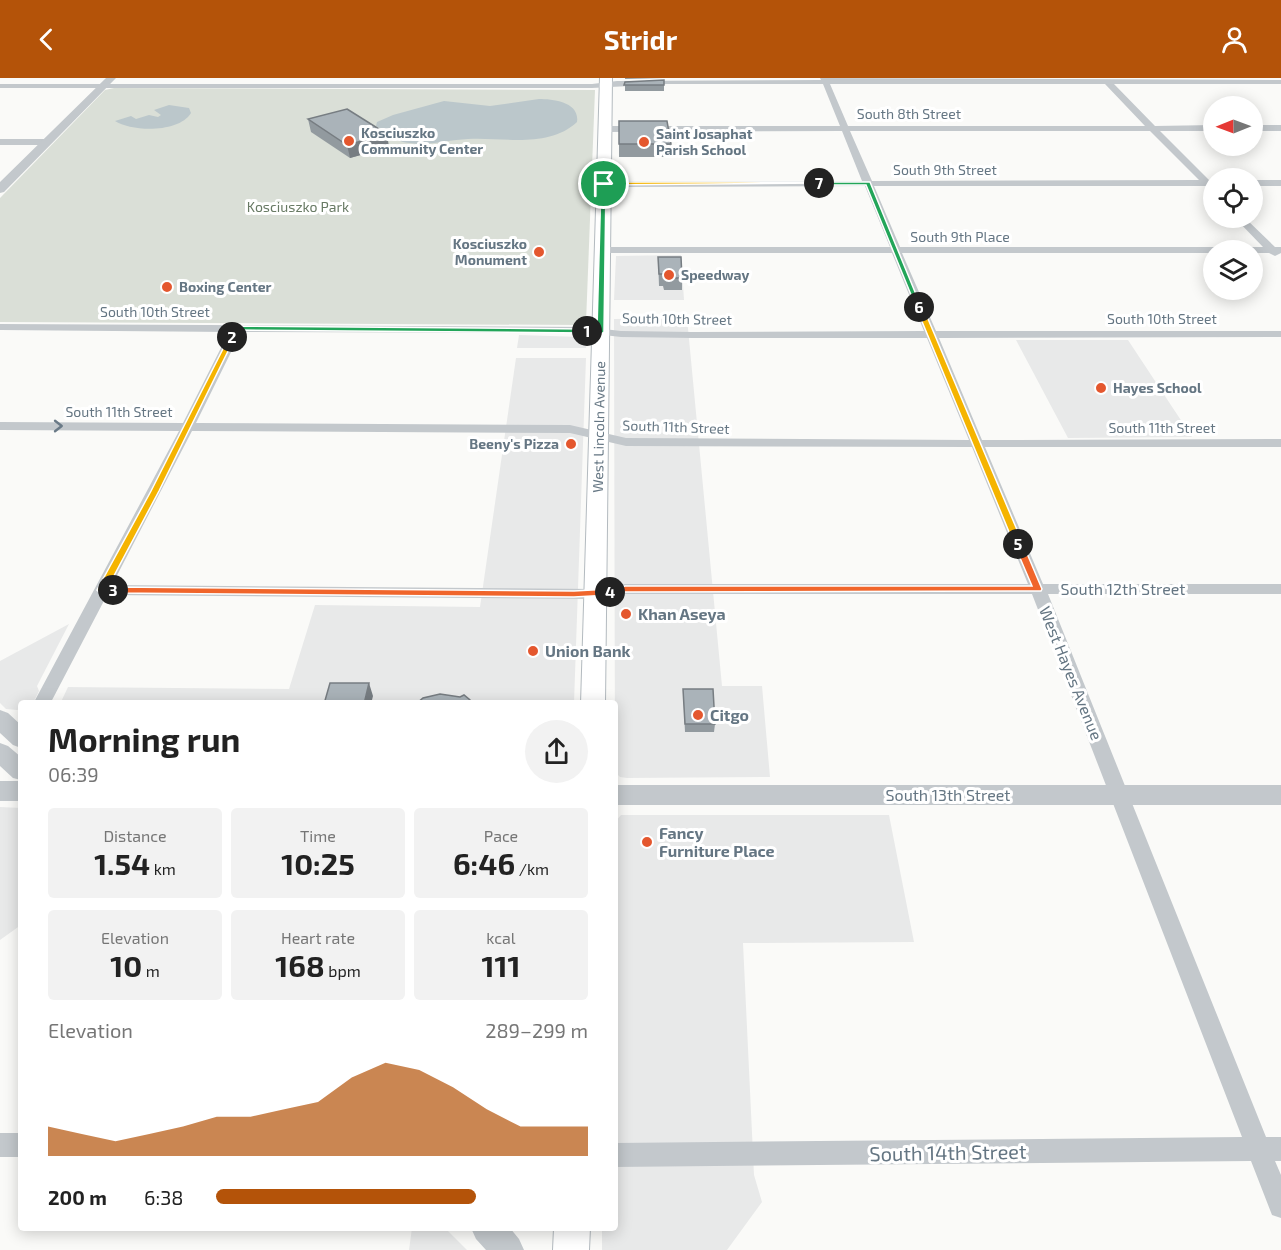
<!DOCTYPE html>
<meta charset="utf-8">
<style>
:root{--surface:#fff;--page:#f2f2f2;--text:#222;--muted:#767676;--accent:#b45309}
body{margin:0;font-family:"Exo 2",sans-serif;background:var(--page);color:var(--text);height:100vh;display:flex;flex-direction:column;font-size:22px;white-space:nowrap}
*{box-sizing:border-box;margin:0}
p{font-size:20px;color:var(--muted)}
.icon{flex:none;width:33px;height:33px;fill:none;stroke:currentColor;stroke-width:2;stroke-linecap:round;stroke-linejoin:round}
.map{position:relative;flex:1;overflow:hidden}
.side{position:absolute;left:18px;top:622px;width:600px;height:531px;display:flex;flex-direction:column;background:var(--surface);border-radius:6px;box-shadow:0 3px 15px #0003}
.side>*{flex:none}
.needle{width:39px;rotate:269deg}
.controls{position:absolute;left:1203px;top:18px;display:grid;gap:12px}
.controls a{display:grid;place-items:center;width:60px;height:60px;border-radius:50%;background:var(--surface);box-shadow:0 3px 15px #0003;font-size:30px}
.pin{position:absolute;display:grid;place-items:center;width:51px;height:51px;color:#fff;margin:-26px;border:3px solid #fff;border-radius:50%;box-shadow:0 2px 6px #0007}
.km{position:absolute;width:30px;height:30px;margin:-15px;border-radius:50%;background:#222;color:#fff;font-size:16px;line-height:30px;text-align:center}
.round{display:grid;place-items:center;flex:none;width:63px;height:63px;border-radius:32px;background:var(--page)}
.head{display:flex;align-items:center;justify-content:space-between;height:102px;padding:0 30px}
h1{font-size:33px;font-weight:700;line-height:45px}
.stats{display:grid;grid-template-columns:repeat(3,1fr);gap:9px;height:102px;padding:6px 30px}
.stats div{display:grid;align-content:center;border-radius:6px;background:var(--page);text-align:center}
.stats b{font-size:30px;font-weight:700}
.stats small{font-size:16px;font-weight:400}
.stats p{font-size:16px}
.chart{height:168px;padding:12px 30px}
.chart p{display:flex;justify-content:space-between}
.chart svg{width:100%;height:108px;margin-top:6px;fill:var(--accent);opacity:.7}
ul{padding:0 30px;list-style:none;font-size:20px}
li{display:grid;grid-template-columns:96px 72px 1fr;align-items:center;height:45px}
li i{height:15px;border-radius:8px;background:var(--accent)}
header{display:flex;justify-content:space-between;align-items:center;height:78px;padding:0 30px;background:var(--accent);color:#fff;font-size:27px;font-weight:700}
.map>svg:first-child{display:block}
.built{fill:#e8e9e9}
.green{fill:#dadfd7}
.water{fill:#bbc7cb}
.lines{fill:none;stroke-linecap:round;stroke-linejoin:round}
.secondary-casing{stroke:#b3babf;stroke-width:2}
.minor{fill:#c3c8cc;fill-rule:evenodd}
.tertiary{fill:#c3c8cc;fill-rule:evenodd}
.secondary{fill:#fff;fill-rule:evenodd}
.wall{fill:#929a9f}
.shaded-wall{fill:#777d82}
.building{fill:#aab3b9;stroke:#777d82;stroke-width:1.5}
.oneway{stroke:#6a7a87}
.split-1{fill:#22a559;stroke:#fff;stroke-width:1.5}
.split-2{fill:#22a559;stroke:#fff;stroke-width:1.5}
.split-3{fill:#f5b400;stroke:#fff;stroke-width:1.5}
.split-4{fill:#f0652b;stroke:#fff;stroke-width:1.5}
.split-5{fill:#f0652b;stroke:#fff;stroke-width:1.5}
.split-6{fill:#f5b400;stroke:#fff;stroke-width:1.5}
.split-7{fill:#22a559;stroke:#fff;stroke-width:1.5}
.split-8{fill:#f5b400;stroke:#fff;stroke-width:1.5}
.poi-dot{fill:#e4572e;stroke:#fff;stroke-width:2}
.labels{text-anchor:middle;stroke-width:6;stroke-linejoin:round;paint-order:stroke}
.far-street-label{font-size:14px;fill:#657683;stroke:#fff}
.far-poi-label{font-size:14px;font-weight:bold;fill:#657683;stroke:#fff;text-anchor:start}
.far-park-label{font-size:14px;fill:#687a64;stroke:#fff}
.street-label{font-size:16px;fill:#657683;stroke:#fff}
.poi-label{font-size:16px;font-weight:bold;fill:#657683;stroke:#fff;text-anchor:start}
.near-street-label{font-size:20px;fill:#657683;stroke:#fff}
</style>
<header><svg class="icon" aria-label="back" viewBox="0 0 24 24"><path d="M15 5l-7 7 7 7"/></svg>Stridr<svg class="icon" aria-label="person" viewBox="0 0 24 24"><circle cx="12" cy="8" r="4"/><path d="M4 21q1-7 8-7t8 7"/></svg></header>
<div class="map">
<svg width="1281" height="1172" viewBox="0 0 1281 1172">
<rect width="100%" height="100%" fill="#fafaf8"/>
<path class="built" d="M681,177l3,45h-70l2,-44z
M687,240l35,368h40l8,91 -143,1 -7,-1 -5,-5 -1,-453z
M519,257l62,2 6,3 -1,8h-69z
M1016,262h112l64,97 -124,1z
M516,280h70l-12,345 -514,1 8,-17 221,2 26,-84 165,2z
M69,546l-32,62 2,5 -5,10 -3,2 -10,1v5l-4,1 -11,-1 -6,-6v-42z
M0,729l21,1v117l-21,15z
M621,737h268l25,127 -171,1 11,232 8,27 -35,48h-125v-21l13,-1v-406z
M412,1150l34,1 21,21h-58z"/>
<path class="green" d="M114,10l481,2 -9,233 -5,2 -581,-3v-124l105,-108z"/>
<path class="water" d="M539,21c14,0 41,3 38,23 -29,27 -74,15 -109,17 -21,1 -43,8 -65,3 -10,-3 -17,-10 -27,-16l1,-4 16,-7 51,-14 46,5z
M169,27l20,3 2,5c-12,20 -59,19 -76,8l16,-5 5,3 13,-4 9,2 3,-2 -7,-5z"/>
<g class="lines">
<g class="secondary-casing">
<path id="secondary" d="M600,0h12l-7,626h-24z
M554,1150h36l-1,22h-36z"/>
</g>
<path class="minor" d="M820,0l461,2v4h-167l41,42 59,-1v6h-54l49,49h5l-1,8 -8,-2h-331l26,61h363l-28,-29h10l30,29h6v6l-6,3 -6,-3h-17v-3h-38v3h-312l34,78h345v6l-342,1 43,102 299,-1v8h-296l58,137h238v10h-233l218,543h15v24h-6l6,14v43l-9,-3 -21,-54 -636,6v-24l627,-6 -210,-543h-407l-30,5 -488,-4 -57,109h-17l146,-273 -179,-1v-8l183,1 46,-91 -229,-2v-6l586,3 35,4 71,1 232,-1 -32,-78h-290l-5,-3 5,-3h288l-25,-61 -261,1 -5,-3 5,-3h258l-20,-50 -237,1 -4,-3 4,-3h235l-17,-42h-156l-75,4h-592v-4h592l25,-3 204,-1zM830,6h275l40,42h-297zM850,53h300l49,49 -327,1zM241,254l345,1 35,4 71,1h235l42,102 -343,-2 -56,-13 -374,-2zM192,353l378,2 56,13 346,1 56,137h-403l-30,5 -483,-4z
M1252,47h29v6h-29z
M0,61h47l4,3 -4,3h-47z
M1252,102h29v6h-29z
M0,1055h21v24h-21z"/>
<path class="tertiary" d="M106,0h10l-112,114 -4,1v-11z
M0,632l8,3 13,12v23l-8,-3 -13,-12z
M0,665l8,3 13,11v23l-8,-2 -13,-12z
M0,703h21v20h-21z
M615,707h666v20h-666z
M471,1150h39l9,11 5,11h-38l-10,-11z"/>
<use href="#secondary" class="secondary"/>
</g>
<path class="wall" d="M625,0h38l-38,1z
M664,2v11h-39v-9z
M308,41l81,28 -39,11 -39,-26z
M619,43l52,23 -1,13h-51z
M658,179l24,21v12h-18l-1,-4h-4z
M683,611l32,35 -1,8h-29z"/>
<path class="shaded-wall" d="M387,56l2,13 -39,11 -3,-13z
M369,605l4,13 -2,8h-7z"/>
<path class="building" d="M664,2v5h-40l1,-3z
M347,31l40,25 -40,11 -39,-26z
M619,43h48l4,23h-52z
M658,179h23l1,21h-18v-4h-5z
M330,605h39l-5,21h-40z
M683,611h30l2,35h-30z
M440,616l20,3 4,-2 6,5 1,4h-55l7,-6z"/>
<defs><path id="oneway-chevron" d="M-2-3.5L2.5 0L-2 3.5" fill="none" stroke-width="1.6" stroke-linecap="round" stroke-linejoin="round" transform="scale(1.5)"/></defs>
<use class="oneway" href="#oneway-chevron" transform="translate(58 348)"/>
<path class="split-1" d="M604,104l2,2 -2,148 -3,2 -17,-3 13,-2 4,-145z"/>
<path class="split-2" d="M234,248l353,3 4,2 -4,2 -348,-3 -5,9h-4z"/>
<path class="split-3" d="M232,257l3,2 -76,154 -51,96 9,3 -4,3 -14,-1 -2,-2 54,-99 78,-154z"/>
<path class="split-4" d="M113,509l461,4 36,-2 4,3 -4,3 -36,2 -461,-4 -5,-3z"/>
<path class="split-5" d="M1018,463l5,3 19,45 -1,2 -416,1 -15,3 -5,-3 20,-6h407l-18,-42z"/>
<path class="split-6" d="M919,227l4,2 100,237 -1,2 -8,-2 -98,-237z"/>
<path class="split-7" d="M817,104h53l52,127 -6,-2 -50,-122h-47z"/>
<path class="split-8" d="M604,104h215l3,1 -220,2z"/>
<g class="poi-dot">
<circle cx="349" cy="63" r="6"/>
<circle cx="644" cy="64" r="6"/>
<circle cx="539" cy="174" r="6"/>
<circle cx="669" cy="197" r="6"/>
<circle cx="167" cy="209" r="6"/>
<circle cx="1101" cy="310" r="6"/>
<circle cx="571" cy="366" r="6"/>
<circle cx="626" cy="536" r="6"/>
<circle cx="533" cy="573" r="6"/>
<circle cx="698" cy="637" r="6"/>
<circle cx="647" cy="764" r="6"/>
</g>
<g class="labels">
<g class="far-street-label">
<text x="909" y="41">South 8th Street</text>
<text x="945" y="97">South 9th Street</text>
<text x="960" y="164">South 9th Place</text>
<text x="155" y="239">South 10th Street</text>
<text transform="translate(677 241) rotate(1)" y="5">South 10th Street</text>
<text x="1162" y="246">South 10th Street</text>
<text x="119" y="339">South 11th Street</text>
<text transform="translate(599 349) rotate(-89)" y="5">West Lincoln Avenue</text>
<text transform="translate(676 349) rotate(2)" y="5">South 11th Street</text>
<text x="1162" y="355">South 11th Street</text>
</g>
<g class="far-poi-label">
<text x="361" y="60">Kosciuszko<tspan x="361" dy="16">Community Center</tspan></text>
<text x="656" y="61">Saint Josaphat<tspan x="656" dy="16">Parish School</tspan></text>
<text x="527" y="171" text-anchor="end">Kosciuszko<tspan x="527" dy="16">Monument</tspan></text>
<text x="681" y="202">Speedway</text>
<text x="179" y="214">Boxing Center</text>
<text x="1113" y="315">Hayes School</text>
<text x="559" y="371" text-anchor="end">Beeny's Pizza</text>
</g>
<g class="far-park-label">
<text x="298" y="134">Kosciuszko Park</text>
</g>
<g class="street-label">
<text x="1123" y="517">South 12th Street</text>
<text transform="translate(1071 595) rotate(68)" y="6">West Hayes Avenue</text>
<text x="948" y="723">South 13th Street</text>
</g>
<g class="poi-label">
<text x="638" y="542">Khan Aseya</text>
<text x="545" y="579">Union Bank</text>
<text x="710" y="643">Citgo</text>
<text x="659" y="761">Fancy<tspan x="659" dy="18">Furniture Place</tspan></text>
</g>
<g class="near-street-label">
<text transform="translate(948 1075) rotate(-1)" y="7">South 14th Street</text>
</g>
</g>
</svg>
<div class="controls">
<a><svg class="needle" viewBox="-14 -14 28 28"><path d="M0-13l5 13h-10z" fill="#e53935"/><path d="M0 13l5-13h-10z" fill="#767676"/></svg></a>
<a><svg class="icon" aria-label="locate" viewBox="0 0 24 24"><circle cx="12" cy="12" r="6"/><path d="M12 2v4M12 18v4M2 12h4M18 12h4"/></svg></a>
<a><svg class="icon" aria-label="layers" viewBox="0 0 24 24"><path d="M12 4l9 5-9 5-9-5zM3 14l9 5 9-5"/></svg></a>
</div>
<div class="pin" style="left:604px;top:106px;background:#1e9e55"><svg class="icon" aria-label="arrive" viewBox="0 0 24 24"><path d="M6 21V4h12l-3 4 3 4H6"/></svg></div>
<b class="km" style="left:587px;top:253px">1</b>
<b class="km" style="left:232px;top:259px">2</b>
<b class="km" style="left:113px;top:512px">3</b>
<b class="km" style="left:610px;top:514px">4</b>
<b class="km" style="left:1018px;top:466px">5</b>
<b class="km" style="left:919px;top:229px">6</b>
<b class="km" style="left:819px;top:105px">7</b>
<section class="side">
<div class="head"><div><h1>Morning run</h1><p>06:39</p></div><a class="round"><svg class="icon" aria-label="share" viewBox="0 0 24 24"><path d="M12 15V3M7 8l5-5 5 5M5 13v7h14v-7"/></svg></a></div>
<div class="stats">
<div><p>Distance</p><b>1.54<small> km</small></b></div>
<div><p>Time</p><b>10:25</b></div>
<div><p>Pace</p><b>6:46<small> /km</small></b></div>
</div>
<div class="stats">
<div><p>Elevation</p><b>10<small> m</small></b></div>
<div><p>Heart rate</p><b>168<small> bpm</small></b></div>
<div><p>kcal</p><b>111</b></div>
</div>
<div class="chart"><p><span>Elevation</span>289–299 m</p>
<svg viewBox="0 0 160 44" preserveAspectRatio="none"><path d="M0 44V32L10 35L20 38L30 35L40 32L50 28L60 28L70 25L80 22L90 12L100 6L110 9L120 16L130 25L140 32L150 32L160 32V44z"/></svg>
</div>
<ul>
<li><b>200 m</b>6:38<i style="width:70%"></i></li>
</ul>
</section>
</div>
